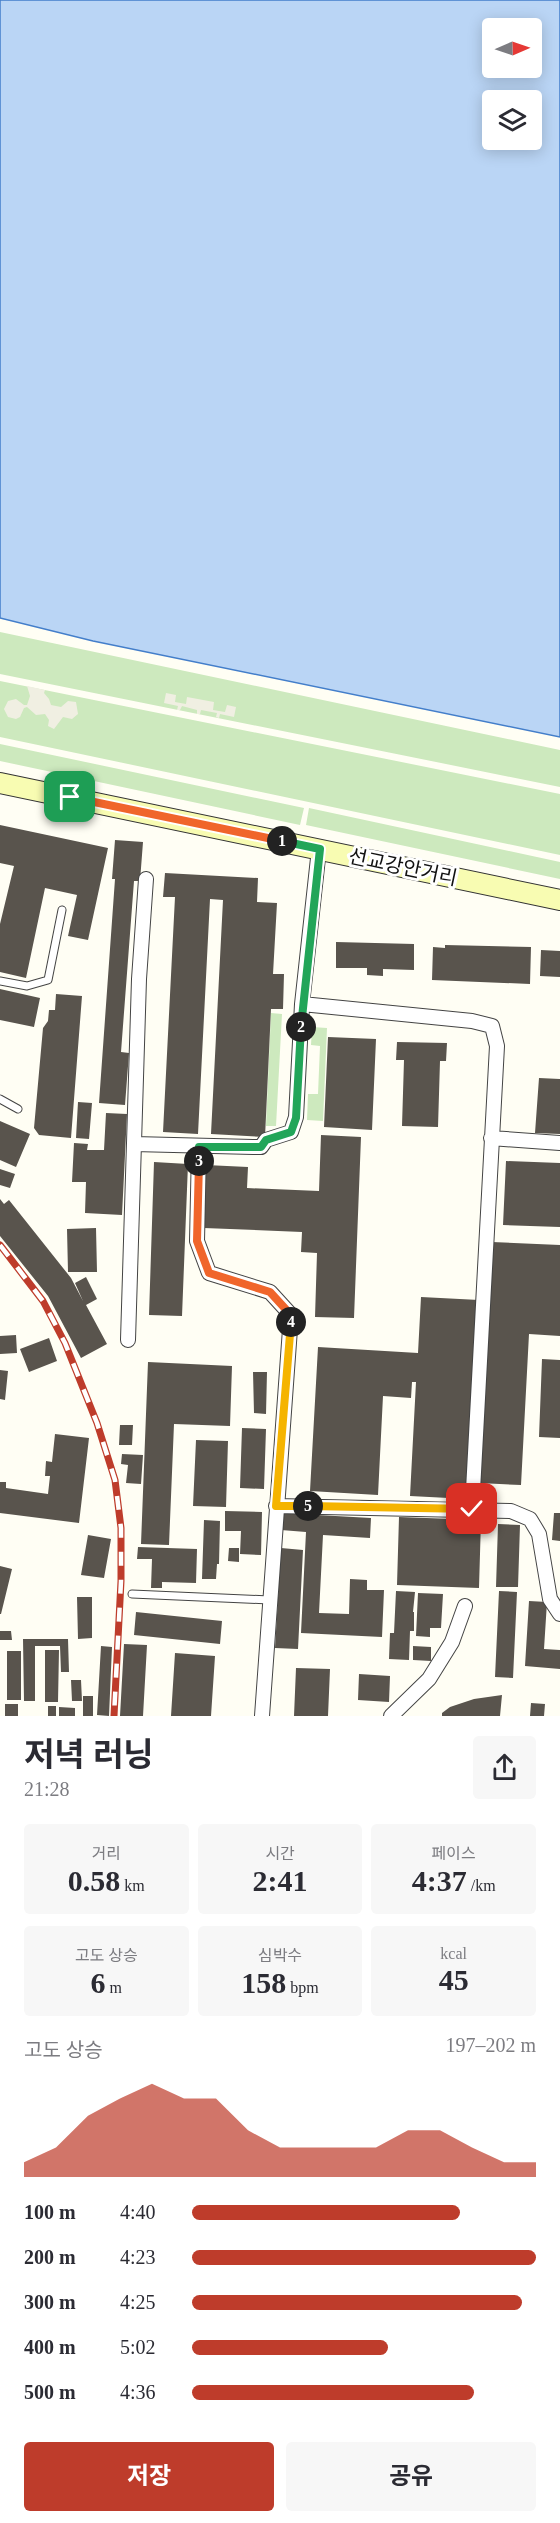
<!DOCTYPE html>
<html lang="ko">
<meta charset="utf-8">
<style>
:root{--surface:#fff;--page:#f7f7f7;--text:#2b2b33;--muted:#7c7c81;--accent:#be3c2b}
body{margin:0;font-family:"Times New Roman","Noto Sans KR",serif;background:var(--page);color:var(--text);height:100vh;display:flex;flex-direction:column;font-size:22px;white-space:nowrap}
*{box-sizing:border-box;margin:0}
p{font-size:20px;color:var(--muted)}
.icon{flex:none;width:33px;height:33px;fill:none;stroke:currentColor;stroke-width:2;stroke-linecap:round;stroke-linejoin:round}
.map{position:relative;height:1716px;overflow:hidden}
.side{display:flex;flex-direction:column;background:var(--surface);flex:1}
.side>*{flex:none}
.needle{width:39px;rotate:88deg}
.tools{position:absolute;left:482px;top:18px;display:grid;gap:12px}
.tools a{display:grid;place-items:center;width:60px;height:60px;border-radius:6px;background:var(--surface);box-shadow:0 3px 15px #0003;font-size:30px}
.pin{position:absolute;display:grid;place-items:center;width:51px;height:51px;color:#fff;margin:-26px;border-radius:12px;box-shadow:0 3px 9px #0006}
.km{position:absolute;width:30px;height:30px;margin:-15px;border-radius:50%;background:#222;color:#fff;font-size:16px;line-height:30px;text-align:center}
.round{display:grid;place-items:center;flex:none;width:63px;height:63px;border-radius:6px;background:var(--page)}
.head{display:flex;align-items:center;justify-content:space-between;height:102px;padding:0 24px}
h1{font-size:33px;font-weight:700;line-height:45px}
.stats{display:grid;grid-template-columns:repeat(3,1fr);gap:9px;height:102px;padding:6px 24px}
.stats div{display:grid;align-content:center;border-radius:6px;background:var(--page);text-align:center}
.stats b{font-size:30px;font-weight:700}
.stats small{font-size:16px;font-weight:400}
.stats p{font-size:16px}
.chart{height:168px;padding:12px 24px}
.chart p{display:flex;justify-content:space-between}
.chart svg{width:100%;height:108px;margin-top:6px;fill:var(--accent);opacity:.7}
.button{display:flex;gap:12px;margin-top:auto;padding:12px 24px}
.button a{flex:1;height:69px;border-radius:6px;background:var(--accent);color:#fff;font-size:24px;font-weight:700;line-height:69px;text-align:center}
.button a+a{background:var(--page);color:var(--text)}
ul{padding:0 24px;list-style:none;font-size:20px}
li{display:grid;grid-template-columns:96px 72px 1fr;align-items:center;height:45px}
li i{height:15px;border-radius:8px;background:var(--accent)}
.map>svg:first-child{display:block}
.green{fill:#cde9be}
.plaza{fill:#f0efe2}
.water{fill:#bad5f5;stroke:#437eca;stroke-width:1.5;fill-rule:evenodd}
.building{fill:#59544d}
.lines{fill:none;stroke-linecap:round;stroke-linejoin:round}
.service-casing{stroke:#444;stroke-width:9}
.minor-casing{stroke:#444;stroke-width:16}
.secondary-casing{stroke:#333;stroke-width:22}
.service{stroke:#fff;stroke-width:7}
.minor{stroke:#fff;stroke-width:14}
.secondary{stroke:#f8fcb2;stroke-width:20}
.rail-casing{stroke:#be3c2b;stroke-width:7}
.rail{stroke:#fff;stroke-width:4.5;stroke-dasharray:14;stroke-linecap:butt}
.split-1-casing{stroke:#fff;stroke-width:12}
.split-2-casing{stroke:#fff;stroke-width:12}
.split-3-casing{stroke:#fff;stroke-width:12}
.split-4-casing{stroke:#fff;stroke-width:12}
.split-5-casing{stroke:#fff;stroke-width:12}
.split-6-casing{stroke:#fff;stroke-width:12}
.split-1{stroke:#f0652b;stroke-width:8}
.split-2{stroke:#22a559;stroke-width:8}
.split-3{stroke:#22a559;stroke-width:8}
.split-4{stroke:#f0652b;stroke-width:8}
.split-5{stroke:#f5b400;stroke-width:8}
.split-6{stroke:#f5b400;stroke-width:8}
.labels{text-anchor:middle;stroke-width:6;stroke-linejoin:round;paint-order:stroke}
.street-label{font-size:20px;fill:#111;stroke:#fff}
</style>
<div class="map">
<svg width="560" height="1716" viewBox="0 0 560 1716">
<rect width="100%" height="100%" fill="#fffef4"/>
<path class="green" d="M0,632l560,118v37l-560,-113z
M0,681l560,113v61l-560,-118z
M0,744l304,64 -4,17 -300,-64z
M309,808l251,54v17l-254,-54z
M271,1013l11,1 -6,112h-10z
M312,1027l15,1 -4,93 -16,-1 1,-26h10l2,-48 -9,-1z"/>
<path class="plaza" d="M27,686l18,4 -1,3 5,6 2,6 10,2 7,-6 8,1 2,12 -6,5 -9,-2 -9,12 -6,-3 1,-6 -4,-6 -9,1 -9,-8 -3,1 -4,9 -4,2 -8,-2 -4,-8 4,-8 8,-2 8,6h3l3,-9z
M166,693l10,2 -1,7 11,2 1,-7 27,5 -1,8 12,2 2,-7 9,2 -2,10 -14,-3 -1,4 -3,-1 1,-4 -16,-3 -1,4h-3v-4l-15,-4 -2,4h-3l1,-4 -14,-3z"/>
<path class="water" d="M0,0h560v737l-467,-96 -93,-23zM492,28h39v40h-39zM492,100h39v40h-39z"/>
<path class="building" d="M0,825l108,23 -20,92 -20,-4 9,-41 -32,-7 -19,90 -26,-6v-48l14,-58 -14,-3z
M115,840l28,2 -3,39h-6l-13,171 8,1 -4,52 -26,-2 16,-224h-3z
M165,873l93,5 -1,24 20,1 -4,71h11l-1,35h-12l-6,128 -54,-3 12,-234 -13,-1 -12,235 -35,-2 12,-235h-12z
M336,942l78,2v26l-31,-1v7l-16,-1v-7h-31z
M445,945l86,2 -1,37 -98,-4 1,-33 12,1z
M541,950l19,1v26l-20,-1z
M0,989l40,9 -6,29 -34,-7z
M56,994l26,2 -11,142 -32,-3 -5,-7 9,-100 5,-7 1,-11h6z
M328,1037l48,2 -4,91 -48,-3z
M397,1042l50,1 -1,18h-6l-2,66 -36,-1 2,-66h-8z
M539,1078l21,1v55l-25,-1z
M78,1102l14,1 -3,36 -13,-1z
M106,1113l21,1 -5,101 -37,-2 1,-31h-14l2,-39 14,1 -1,6h17z
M0,1121l30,13 -14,33 -16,-7z
M321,1135l40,2 -7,181 -39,-1 2,-64 -16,-1 1,-20 -98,-4 2,-63 42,2 -1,21 72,3z
M506,1161l54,2v64l-57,-2z
M154,1162l34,2 -6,152 -33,-1z
M0,1169l15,5 -5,14 -10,-3z
M0,1199l4,5 5,-4 62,78 12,23 -8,-18 11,-6 11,22 -11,6 21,39 -26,14 -33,-62 -48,-60z
M96,1228l1,44h-29l-1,-43z
M492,1242l68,3v91l-31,-2 -8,151 -42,-2z
M421,1297l58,3 -11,199 -58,-3 6,-114h-4l-1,16 -28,-2 -5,99 -68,-4 8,-144 100,6z
M16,1335l1,18 -17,1v-18z
M49,1338l8,23 -28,11 -9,-23z
M542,1359l18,1v78l-21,-1z
M148,1362l84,4 -2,60 -56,-2 -5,121 -28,-1z
M0,1370l8,1 -3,29 -5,-1z
M253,1372h14l-1,42 -12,-1z
M120,1425h13l-1,20h-13z
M242,1428l24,1 -2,60 -24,-1z
M55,1434l34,4 -10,85 -79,-10v-31h6v6l42,6 2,-18h-5l1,-15 6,1z
M196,1440l32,1 -2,66 -33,-1z
M122,1454l21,1 -2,29 -15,-1 2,-18 -7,-1z
M225,1511l37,1 -1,43 -21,-1 1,-23h-16z
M282,1513l89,5 -1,20 -47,-3 -4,78 30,1 1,-35 17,1v10h17l-2,47 -81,-4 5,-101 -25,-2z
M554,1513h6v28l-8,-1z
M399,1517l82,3 -2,68 -82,-3z
M204,1520l16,1 -1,43h-2l-1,15h-14z
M498,1524l22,1 -2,62h-22z
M88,1535l23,4 -7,39 -23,-3z
M138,1547l59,2 -1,34 -34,-1v6h-11l1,-29h-15z
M229,1548h10v14l-11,-1z
M281,1548l22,2 -5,99 -23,-1z
M0,1566l12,3 -11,45h-1z
M396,1591l19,1 -2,20h1v19h-4l-1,29 -20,-1 1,-26h4z
M499,1591l18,1 -4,86 -18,-1z
M418,1593l25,1 -2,34h-11v9l-14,-1z
M77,1597h15v41l-14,1z
M529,1601l18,1 -3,47 16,1v19l-35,-3z
M136,1612l86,9 -2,23 -86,-9z
M0,1631h11l1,9h-12z
M23,1639h45l1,33h-8l-1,-26h-25v55h-11z
M124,1644l23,1 -4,71h-23z
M101,1646l11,1 -3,69 -12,-1z
M413,1646l18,1v14l-18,-1z
M45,1650h14l-1,52h-13z
M7,1651h14v49h-14z
M175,1653l40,3 -4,60h-40z
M296,1668l34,1 -2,47h-34z
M359,1674l31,2 -1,26 -31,-2z
M71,1680h10l1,21h-10z
M502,1695l-2,21h-58v-3l8,-6 24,-8z
M83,1696h10v20h-10z
M531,1703l14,1 -1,12h-14z
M5,1704h13v12h-13z
M48,1706h8v10h-8z
M59,1707l16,1v8h-16z"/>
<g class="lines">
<g class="service-casing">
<path id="service" d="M0,981l27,5 21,-6 14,-70
M0,1099l18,10
M132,1594l137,6"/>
</g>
<g class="minor-casing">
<path id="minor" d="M302,1004l170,17 20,5 5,20 -25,463
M491,1138l69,5
M134,1144l119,3h8l5,-7 25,-8 5,-15 6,-113 17,-155
M199,1147l-2,94 12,32 61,19 21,23 -29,401
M128,1340l11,-361 7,-100
M276,1506l235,5 19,8 9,15 11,65 10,15
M391,1716l38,-37 23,-37 13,-36"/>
</g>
<g class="secondary-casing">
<path id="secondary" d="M0,783l560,117"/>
</g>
<use href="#service" class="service"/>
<use href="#minor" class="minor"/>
<use href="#secondary" class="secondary"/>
<g class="rail-casing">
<path id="rail" d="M0,1245l43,56 22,42 32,80 18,57 6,48v53l-7,135"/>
</g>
<use href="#rail" class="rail"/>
</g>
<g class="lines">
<g class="split-1-casing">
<path id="split-1" d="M70,797l212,44"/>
</g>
<g class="split-2-casing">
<path id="split-2" d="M282,841l38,8 -19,178"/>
</g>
<g class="split-3-casing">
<path id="split-3" d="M199,1161v-14h62l5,-7 25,-8 5,-14 5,-91"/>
</g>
<g class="split-4-casing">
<path id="split-4" d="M199,1161l-2,80 12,32 61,19 21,23v7"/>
</g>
<g class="split-5-casing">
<path id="split-5" d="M291,1322l-15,184h32"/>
</g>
<g class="split-6-casing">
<path id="split-6" d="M308,1506l164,3"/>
</g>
<use href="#split-1" class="split-1"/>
<use href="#split-2" class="split-2"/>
<use href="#split-3" class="split-3"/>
<use href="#split-4" class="split-4"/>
<use href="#split-5" class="split-5"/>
<use href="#split-6" class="split-6"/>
</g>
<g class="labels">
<g class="street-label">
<text transform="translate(403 867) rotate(12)" y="7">선교강안거리</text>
</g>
</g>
</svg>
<div class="tools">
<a><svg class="needle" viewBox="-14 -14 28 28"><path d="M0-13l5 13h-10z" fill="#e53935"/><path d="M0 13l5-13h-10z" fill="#7c7c81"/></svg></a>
<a><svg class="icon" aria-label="layers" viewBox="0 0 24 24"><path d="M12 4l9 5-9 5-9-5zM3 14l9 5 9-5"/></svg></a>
</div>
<div class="pin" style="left:70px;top:797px;background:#1e9e55"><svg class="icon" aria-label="arrive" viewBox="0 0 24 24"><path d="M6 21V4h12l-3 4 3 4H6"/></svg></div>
<div class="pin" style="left:472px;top:1509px;background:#d93025"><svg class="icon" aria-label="check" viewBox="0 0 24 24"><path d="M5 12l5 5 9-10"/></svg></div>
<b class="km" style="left:282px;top:841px">1</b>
<b class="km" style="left:301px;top:1027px">2</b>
<b class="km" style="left:199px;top:1161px">3</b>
<b class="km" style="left:291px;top:1322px">4</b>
<b class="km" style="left:308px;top:1506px">5</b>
</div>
<section class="side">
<div class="head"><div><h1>저녁 러닝</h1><p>21:28</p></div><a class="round"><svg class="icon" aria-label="share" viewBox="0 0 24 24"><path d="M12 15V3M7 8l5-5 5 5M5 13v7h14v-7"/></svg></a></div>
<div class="stats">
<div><p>거리</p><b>0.58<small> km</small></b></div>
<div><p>시간</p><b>2:41</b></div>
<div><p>페이스</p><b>4:37<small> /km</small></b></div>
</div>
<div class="stats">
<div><p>고도 상승</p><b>6<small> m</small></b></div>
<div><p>심박수</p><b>158<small> bpm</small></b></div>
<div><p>kcal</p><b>45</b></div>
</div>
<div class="chart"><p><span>고도 상승</span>197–202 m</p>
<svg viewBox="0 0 160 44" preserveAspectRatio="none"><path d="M0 44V38L10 32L20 19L30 12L40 6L50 12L60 12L70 25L80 32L90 32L100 32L110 32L120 25L130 25L140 32L150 38L160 38V44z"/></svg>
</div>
<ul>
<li><b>100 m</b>4:40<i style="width:78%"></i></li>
<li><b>200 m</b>4:23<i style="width:100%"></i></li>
<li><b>300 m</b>4:25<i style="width:96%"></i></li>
<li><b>400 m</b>5:02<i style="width:57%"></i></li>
<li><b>500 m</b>4:36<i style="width:82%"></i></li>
</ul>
<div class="button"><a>저장</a><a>공유</a></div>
</section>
